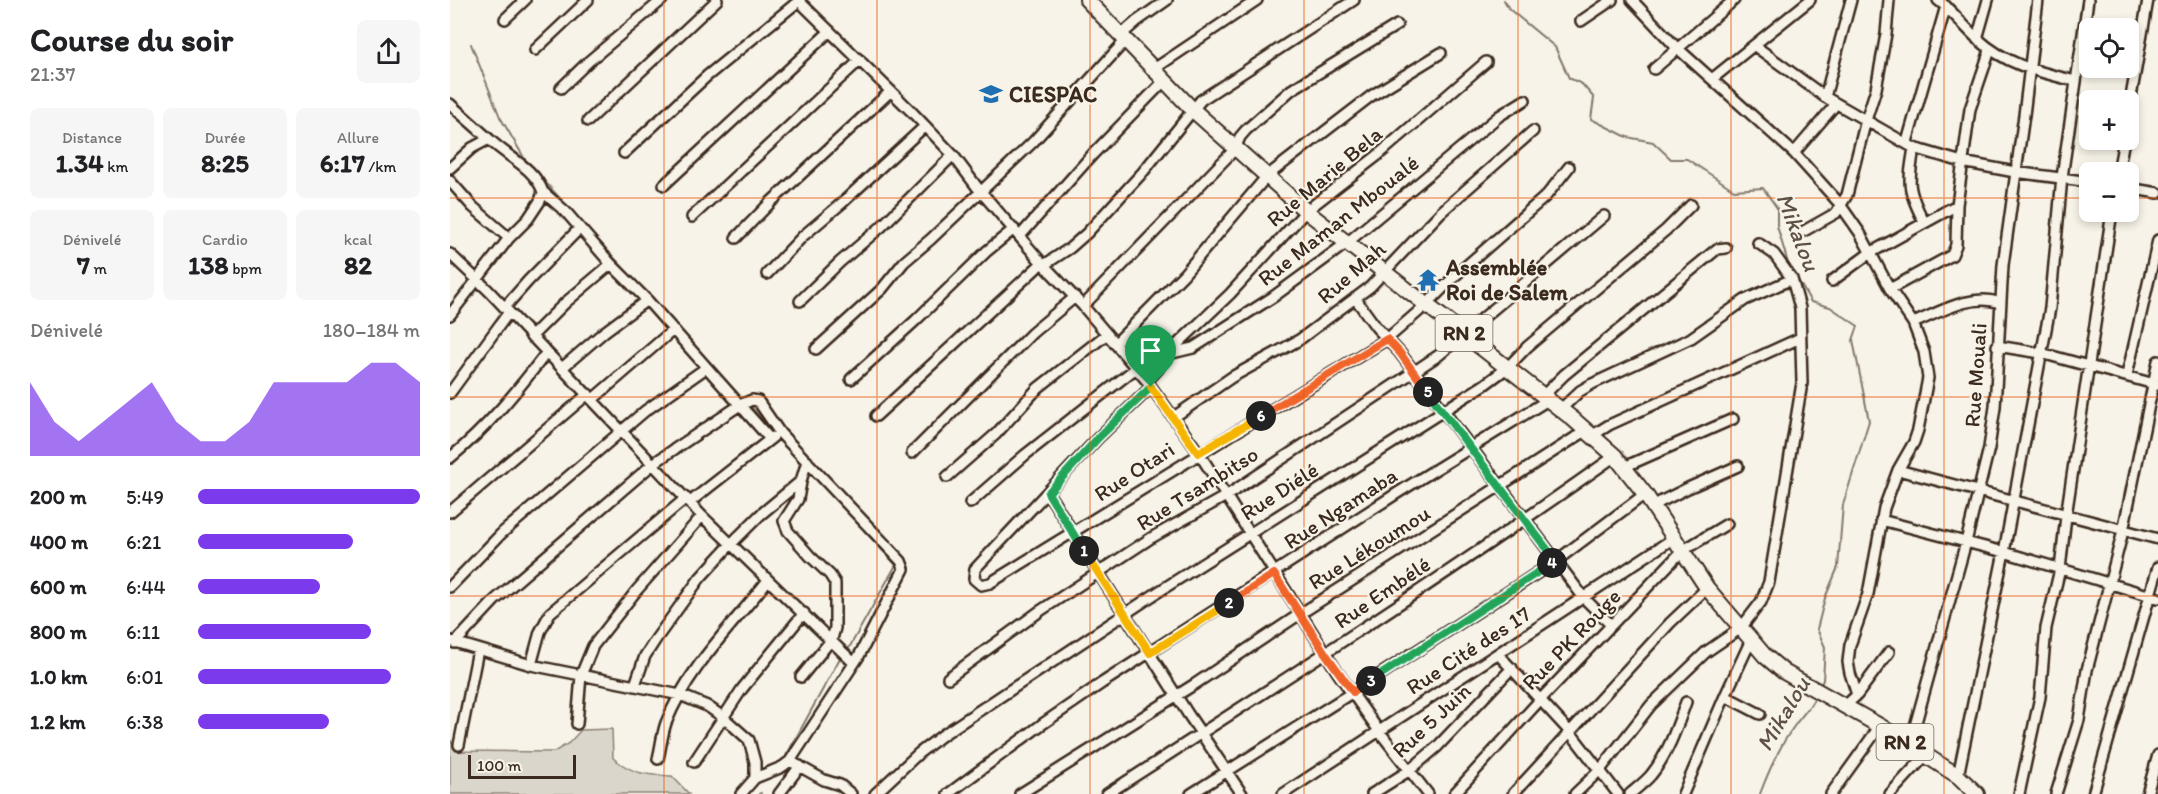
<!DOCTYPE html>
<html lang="fr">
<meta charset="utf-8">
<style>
:root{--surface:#fff;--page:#f6f6f6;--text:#202124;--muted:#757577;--accent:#7c3aed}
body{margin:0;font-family:Itim,sans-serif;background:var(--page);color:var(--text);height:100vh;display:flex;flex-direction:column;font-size:22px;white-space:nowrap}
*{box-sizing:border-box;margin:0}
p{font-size:20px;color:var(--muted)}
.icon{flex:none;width:33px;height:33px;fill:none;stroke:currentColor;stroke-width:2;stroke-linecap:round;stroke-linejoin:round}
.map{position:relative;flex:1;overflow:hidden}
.details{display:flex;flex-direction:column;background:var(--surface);width:450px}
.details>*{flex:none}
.tools{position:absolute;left:1629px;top:18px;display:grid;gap:12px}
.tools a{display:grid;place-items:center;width:60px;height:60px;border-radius:9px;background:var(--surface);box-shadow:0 3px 9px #0003;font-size:30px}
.scale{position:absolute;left:18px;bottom:15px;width:108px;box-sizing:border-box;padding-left:6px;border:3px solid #3b2a1e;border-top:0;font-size:16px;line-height:21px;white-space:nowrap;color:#3b2a1e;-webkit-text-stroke:4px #f7f3e8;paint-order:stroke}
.pin{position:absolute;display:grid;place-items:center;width:51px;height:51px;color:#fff;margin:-62px -26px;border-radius:50% 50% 50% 0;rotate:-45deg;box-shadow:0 0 6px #0007}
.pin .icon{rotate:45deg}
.km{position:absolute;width:30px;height:30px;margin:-15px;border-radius:50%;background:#222;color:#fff;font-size:16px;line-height:30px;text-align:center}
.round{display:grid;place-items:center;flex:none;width:63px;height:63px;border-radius:9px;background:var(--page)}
.headline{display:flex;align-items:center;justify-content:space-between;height:102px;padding:0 30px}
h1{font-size:33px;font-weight:700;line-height:45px}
.metrics{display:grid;grid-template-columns:repeat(3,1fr);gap:9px;height:102px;padding:6px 30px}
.metrics div{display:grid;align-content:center;border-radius:9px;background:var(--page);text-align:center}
.metrics b{font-size:26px;font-weight:700}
.metrics small{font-size:16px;font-weight:400}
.metrics p{font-size:16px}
.chart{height:168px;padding:12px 30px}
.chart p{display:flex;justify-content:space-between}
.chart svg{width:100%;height:108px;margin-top:6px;fill:var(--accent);opacity:.7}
ul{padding:0 30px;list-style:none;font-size:20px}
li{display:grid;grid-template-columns:96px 72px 1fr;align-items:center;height:45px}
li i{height:15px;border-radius:8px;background:var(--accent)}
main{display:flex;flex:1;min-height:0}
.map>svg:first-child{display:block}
.green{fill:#dbd6cb;stroke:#8b8074;stroke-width:1.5}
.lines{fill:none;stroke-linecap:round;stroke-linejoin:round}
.stream{stroke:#84786c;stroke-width:2}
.minor-casing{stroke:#3b2a1e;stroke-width:14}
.highway-casing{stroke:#3b2a1e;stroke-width:18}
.minor{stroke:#f7f3e8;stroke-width:9}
.highway{stroke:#f7f3e8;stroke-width:14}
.split-1-casing{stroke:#fff;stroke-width:12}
.split-2-casing{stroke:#fff;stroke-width:12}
.split-3-casing{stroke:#fff;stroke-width:12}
.split-4-casing{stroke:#fff;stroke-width:12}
.split-5-casing{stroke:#fff;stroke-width:12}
.split-6-casing{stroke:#fff;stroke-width:12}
.split-7-casing{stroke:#fff;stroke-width:12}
.split-1{stroke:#22a559;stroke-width:8}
.split-2{stroke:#f5b400;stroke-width:8}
.split-3{stroke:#f0652b;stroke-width:8}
.split-4{stroke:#22a559;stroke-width:8}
.split-5{stroke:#22a559;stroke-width:8}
.split-6{stroke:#f0652b;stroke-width:8}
.split-7{stroke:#f5b400;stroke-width:8}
.grid{fill:none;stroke:#e8590c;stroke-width:1.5;stroke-opacity:0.55}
.labels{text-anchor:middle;stroke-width:4.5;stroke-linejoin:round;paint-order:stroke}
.shield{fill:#f7f3e8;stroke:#73665b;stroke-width:1.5}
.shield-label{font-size:21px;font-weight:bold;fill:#3b2a1e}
.poi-label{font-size:22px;font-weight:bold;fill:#3b2a1e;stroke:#f7f3e8;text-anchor:start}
.street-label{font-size:22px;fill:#3b2a1e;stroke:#f7f3e8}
.water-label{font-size:24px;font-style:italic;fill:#5f5145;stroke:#f7f3e8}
</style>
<main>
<section class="details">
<div class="headline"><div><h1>Course du soir</h1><p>21:37</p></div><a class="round"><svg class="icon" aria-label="share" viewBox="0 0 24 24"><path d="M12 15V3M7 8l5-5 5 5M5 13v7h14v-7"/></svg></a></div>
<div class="metrics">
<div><p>Distance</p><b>1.34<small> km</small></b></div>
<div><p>Durée</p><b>8:25</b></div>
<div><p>Allure</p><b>6:17<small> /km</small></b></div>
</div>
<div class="metrics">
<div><p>Dénivelé</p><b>7<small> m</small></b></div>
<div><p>Cardio</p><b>138<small> bpm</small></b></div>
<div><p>kcal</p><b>82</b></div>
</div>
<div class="chart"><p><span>Dénivelé</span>180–184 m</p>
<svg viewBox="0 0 160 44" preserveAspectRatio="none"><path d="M0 44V14L10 30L20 38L30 30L40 22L50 14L60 30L70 38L80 38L90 30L100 14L110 14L120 14L130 14L140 6L150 6L160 14V44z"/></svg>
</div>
<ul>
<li><b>200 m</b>5:49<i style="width:100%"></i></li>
<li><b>400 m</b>6:21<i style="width:70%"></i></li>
<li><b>600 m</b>6:44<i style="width:55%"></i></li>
<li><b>800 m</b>6:11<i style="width:78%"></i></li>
<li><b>1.0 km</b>6:01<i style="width:87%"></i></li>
<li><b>1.2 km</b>6:38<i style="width:59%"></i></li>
</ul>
</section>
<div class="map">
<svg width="1708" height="794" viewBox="0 0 1708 794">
<rect width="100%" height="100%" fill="#f7f3e8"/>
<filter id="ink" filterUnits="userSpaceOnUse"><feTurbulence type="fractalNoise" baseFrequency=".0167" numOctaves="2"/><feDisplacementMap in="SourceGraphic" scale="12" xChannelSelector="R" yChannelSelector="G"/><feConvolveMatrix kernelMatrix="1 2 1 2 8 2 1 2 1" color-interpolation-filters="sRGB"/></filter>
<g filter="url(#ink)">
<path class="green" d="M162,729l1,29c21,17 34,17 59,18l17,18h-239v-55l6,12 98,1 15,-9 12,-13z"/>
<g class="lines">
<path class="stream" d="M1054,0l5,9 46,38 14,31 13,6 12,14 -3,21 36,18 26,5 18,17h16l47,31 29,-2 14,20v18l11,37 23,39 19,5 28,19 -5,14 16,81 -26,84 -5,62 -13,31 -8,31 8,18 -2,33 -3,6
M21,44l29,73 26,44 215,236
M300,406l23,25
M363,474l83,91 -47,83
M336,756l54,-98
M309,794l2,-1
M1310,794c9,-24 20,-49 35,-69 7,-10 15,-17 20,-28"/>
<g class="minor-casing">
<path id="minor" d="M348,0l113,111 42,44 24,32 65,76 41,43 64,75 52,72 139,220 41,58 49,63
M1182,0l43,46 119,107 45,50 21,30 30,56 23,34 11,29 4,26 -10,52 -4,12 -16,28 -14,38 -16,86 -18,51 -2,17 2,11 7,22
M1488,0c15,11 26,27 40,39 28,26 62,33 97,42
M55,19l20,-19
M1131,21l31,-21
M671,35l16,-14 30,-21
M1527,39l11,-39
M1305,46l70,51 89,51 48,14 53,10 75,10
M85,50l53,-50
M704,69l103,-69
M1204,69l80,-69
M1262,79l98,-79
M111,88l28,-27 73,-61
M1375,97l26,-97
M0,104c13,12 26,23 39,35 18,18 45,28 54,53
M1678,114l20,-114
M138,121l129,-121
M1457,142l39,-136
M1464,148c-6,36 -7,41 10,74
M174,153l83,-77 93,-76
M1344,153l42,-49
M0,168l22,-20 17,-9
M1668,172l6,-32
M0,181l23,26 36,31
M214,185l166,-154
M1678,188l30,5
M242,217l168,-157
M1354,231l32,-18 11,-18 19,-75 10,-31 10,-55 3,-34
M570,236l73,-82 72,-74
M286,238l36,-37 119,-110
M0,254l38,36 214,226 152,147
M594,265l26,-17 17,-15 56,-61 58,-72 153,-100
M317,274l36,-38 39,-33 83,-77
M1382,281l38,-28 87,-48 13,-96 20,-59
M1440,289l62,-34 4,-10 1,-40
M905,298l21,29 24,26 184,245 27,27
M350,301l40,-39 41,-35 72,-72
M633,306l152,-157 5,-12 6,-7 45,-40 106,-65
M55,307l23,-26 51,-52
M0,315l59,-77 19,-19 12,-18 3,-9 23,20 45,52 36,36 123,139
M1463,323c25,-10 60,-31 87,-20
M81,337l34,-34 46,-39
M665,344l69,-70 83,-98 104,-80 70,-43
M1547,346l44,7 117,32
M366,349l66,-60 22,-27 27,-23 102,-97 93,-102
M718,354l25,-6 80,-51 75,-55 151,-126 26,-16
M112,368l42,-36 43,-32
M1677,375l31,-135
M401,379l64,-58 72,-70 27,-22
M697,381l11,-12 8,-14 64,-61 76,-83 71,-55 109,-94
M701,387l-53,51 -123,131 -1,10 7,6 9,-2 397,-244 39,-34 31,-31 89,-78 23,-29
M0,393l59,-81
M1093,396l21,-21 153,-126 9,-1
M143,399l80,-69
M1111,409l19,-18 12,-7 99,-46 54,-38 47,-21
M426,416l166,-153
M724,417l58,-40 67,-37 71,-53 71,-75 92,-81
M1143,435l16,-10 191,-87
M462,453l120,-120 43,-36
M0,458c38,-31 67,-67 97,-106
M1174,467l109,-48
M1448,470l260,69
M497,477l49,-43 42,-46 69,-54
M351,482l-3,17 -14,22 4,10 22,25 20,19 5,8v45l-3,11 -31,38
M598,493l140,221 54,80
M240,502l83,-65
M520,503l55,-48 111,-87
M1202,506l36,-18 50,-22
M0,512l138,-118
M1431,520l123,32 154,46
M0,587l52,-54 143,-122 61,-43
M1,641l80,24 149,30 27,11 16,11 26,23 6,22v16l-14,16
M5,643l40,-43 159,-137 86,-58 12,-5 6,1 22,32 121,128 3,8 -45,87 -69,105 -8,6 -27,11
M1048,654l72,78 48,62
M81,665l9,-33 10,-19 136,-115
M498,678l92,-67 111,-73 75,-42 213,-141 165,-139
M185,685l10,-29 11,-17 44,-61 31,-34 29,-29 41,-34 6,-20
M1275,696l35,18
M1394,707l13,-12 32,-43
M127,724l4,-49 12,-29 44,-56 65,-74
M1460,744l56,-202 23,-94 6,-41 8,-142 21,-150 14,-115
M9,745l19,-95
M208,759c3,-12 4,-25 8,-36 22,-55 66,-97 102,-143
M340,761l34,19 16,5 11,9
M244,762l48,-73 62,-76
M1508,776l46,-224 46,-244 12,-131 26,-177
M329,794l21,-28
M425,794l44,-41 25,-19 214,-142 326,-207 23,-17 20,-21 139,-117 25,-25
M498,794l93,-69 61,-42 297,-191 149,-92
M570,794l175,-110 105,-70 287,-184
M657,794c171,-110 342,-220 508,-338
M741,794l162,-102 203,-131 89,-67
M833,794l391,-256
M922,794l38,-24 27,-23 75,-79
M1004,794l86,-94 142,-149 45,-27
M1063,794l157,-171 37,-35
M1125,794l25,-24 51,-65 55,-53 35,-24 20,-26 8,-20 33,-199 -2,-75 -8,-29 -18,-25 -16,-11
M1180,794c7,-6 15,-12 21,-19 17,-21 26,-48 35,-73
M1233,794l42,-98 26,-56
M1381,794l49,-68
M1440,794l36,-39
M1569,794l21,-97 6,-69 14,-59 6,-53 46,-304
M1606,794l23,-74 8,-50 36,-139 35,-170
M1643,794l65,-227
M1697,794l11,-39"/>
</g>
<g class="highway-casing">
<path id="highway" d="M637,0l106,110 113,101 267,208 42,37 30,38 62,94 58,68 19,16 96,54 78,50 19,18"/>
</g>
<use href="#minor" class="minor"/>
<use href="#highway" class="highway"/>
</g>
</g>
<g class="lines" filter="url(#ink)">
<g class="split-1-casing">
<path id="split-1" d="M634,551l-36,-58 50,-55 53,-51"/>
</g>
<g class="split-2-casing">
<path id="split-2" d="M634,551l66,102 79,-50"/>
</g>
<g class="split-3-casing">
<path id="split-3" d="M779,603l45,-29 51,79 28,39 18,-11"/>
</g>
<g class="split-4-casing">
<path id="split-4" d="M921,681l181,-118"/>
</g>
<g class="split-5-casing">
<path id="split-5" d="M978,392l128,169 -4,2"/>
</g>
<g class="split-6-casing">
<path id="split-6" d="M811,416l126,-77 13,14 28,39"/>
</g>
<g class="split-7-casing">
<path id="split-7" d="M701,387l47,66 63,-37"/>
</g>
<use href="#split-1" class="split-1"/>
<use href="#split-2" class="split-2"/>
<use href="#split-3" class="split-3"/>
<use href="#split-4" class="split-4"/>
<use href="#split-5" class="split-5"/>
<use href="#split-6" class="split-6"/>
<use href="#split-7" class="split-7"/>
</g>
<path class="grid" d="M214,0v794M427,0v794M640,0v794M854,0v794M1068,0v794M1281,0v794M1494,0v794M0,198h1640M1678,198h30M0,397h1708M0,596h1708"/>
<defs>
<g id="university-bare" transform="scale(1.8)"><path d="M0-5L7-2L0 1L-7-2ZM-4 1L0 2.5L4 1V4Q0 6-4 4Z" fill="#1f6fb2" stroke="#f7f3e8" stroke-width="2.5" paint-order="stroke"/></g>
<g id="temple-bare" transform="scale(1.8)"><path d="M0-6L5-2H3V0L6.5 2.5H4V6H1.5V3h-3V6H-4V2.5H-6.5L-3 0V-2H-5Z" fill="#1f6fb2" stroke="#f7f3e8" stroke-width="2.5" paint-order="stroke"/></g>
</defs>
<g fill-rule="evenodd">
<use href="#university-bare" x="541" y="94"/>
<use href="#temple-bare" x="978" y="280"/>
</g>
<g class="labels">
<g class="shield">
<rect x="985.5" y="315" width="57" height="36" rx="4.5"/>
<rect x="1426.5" y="724" width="57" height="36" rx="4.5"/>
</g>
<g class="shield-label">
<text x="1014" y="340">RN 2</text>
<text x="1455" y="749">RN 2</text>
</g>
<g class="poi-label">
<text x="559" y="102">CIESPAC</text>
<text x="996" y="275">Assemblée<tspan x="996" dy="25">Roi de Salem</tspan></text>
</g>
<g class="street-label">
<text transform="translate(874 176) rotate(-40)" y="8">Rue Marie Bela</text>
<text transform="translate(888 220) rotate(-38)" y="8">Rue Maman Mboualé</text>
<text transform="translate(901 272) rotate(-41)" y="8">Rue Mah</text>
<text transform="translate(1525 375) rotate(-86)" y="8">Rue Mouali</text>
<text transform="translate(684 471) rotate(-33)" y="8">Rue Otari</text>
<text transform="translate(747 488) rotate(-32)" y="8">Rue Tsambitso</text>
<text transform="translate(829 491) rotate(-33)" y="8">Rue Diélé</text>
<text transform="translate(890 508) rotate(-33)" y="8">Rue Ngamaba</text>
<text transform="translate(919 547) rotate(-32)" y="8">Rue Lékoumou</text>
<text transform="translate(932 592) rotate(-34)" y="8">Rue Embélé</text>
<text transform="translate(1121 639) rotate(-46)" y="8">Rue PK Rouge</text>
<text transform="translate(1018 650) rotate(-33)" y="8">Rue Cité des 17</text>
<text transform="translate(981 720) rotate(-43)" y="8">Rue 5 Juin</text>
</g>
<g class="water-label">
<text transform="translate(1348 232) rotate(69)" y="8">Mikalou</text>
<text transform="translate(1333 714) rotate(-59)" y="8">Mikalou</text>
</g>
</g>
</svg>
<div class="tools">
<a><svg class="icon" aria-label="locate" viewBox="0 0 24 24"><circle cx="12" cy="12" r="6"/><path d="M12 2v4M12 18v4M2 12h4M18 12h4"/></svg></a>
<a>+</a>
<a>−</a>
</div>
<div class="scale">100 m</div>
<div class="pin" style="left:701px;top:387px;background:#1e9e55"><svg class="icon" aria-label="arrive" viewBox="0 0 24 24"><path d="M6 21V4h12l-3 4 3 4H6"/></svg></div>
<b class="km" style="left:634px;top:551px">1</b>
<b class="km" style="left:779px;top:603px">2</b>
<b class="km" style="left:921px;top:681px">3</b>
<b class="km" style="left:1102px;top:563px">4</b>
<b class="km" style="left:978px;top:392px">5</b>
<b class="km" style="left:811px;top:416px">6</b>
</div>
</main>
